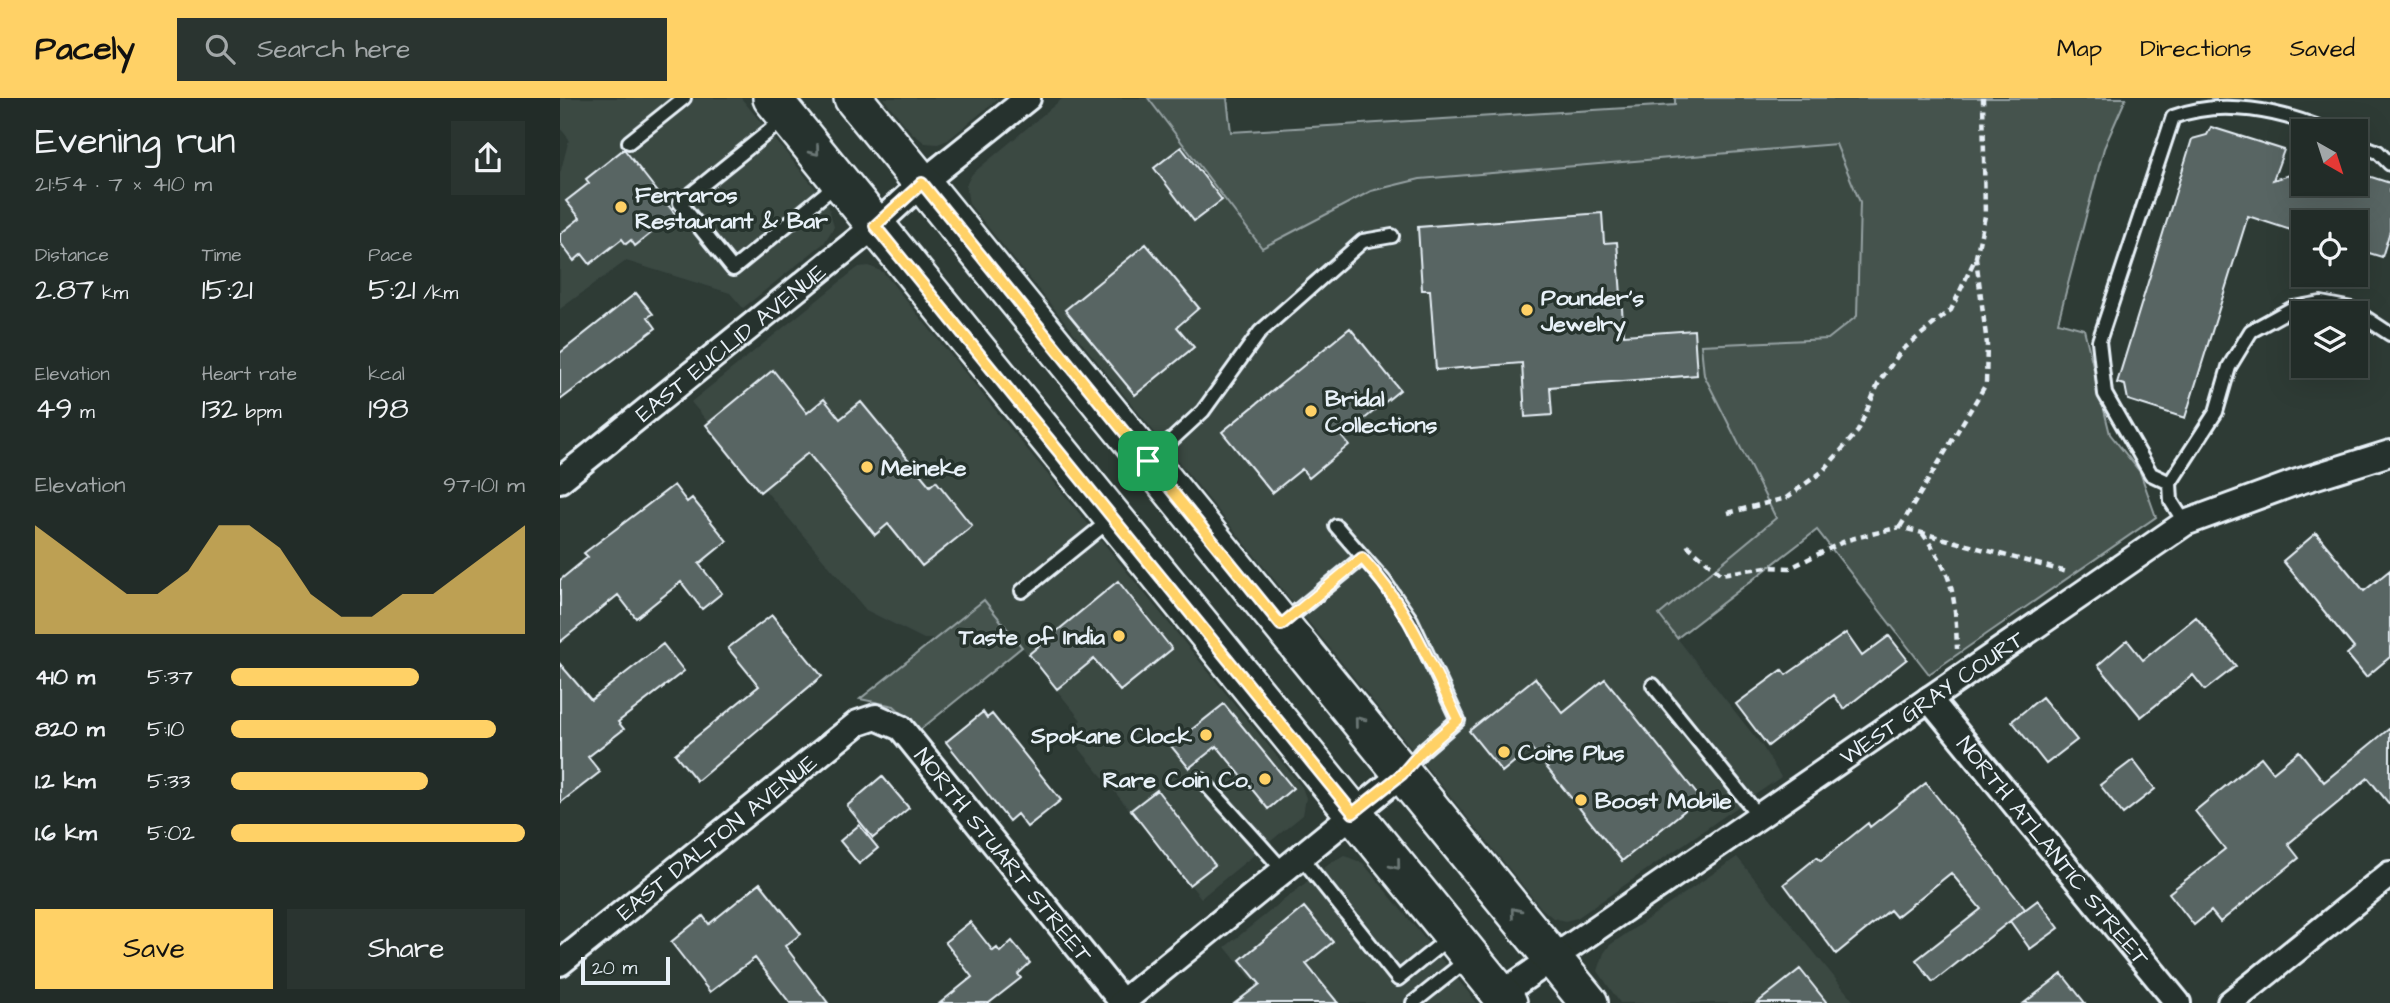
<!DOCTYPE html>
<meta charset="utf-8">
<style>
:root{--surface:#222c28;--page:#2a3430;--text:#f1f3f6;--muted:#a2a7a8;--line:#3f4845;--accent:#ffd166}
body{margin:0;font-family:"Architects Daughter",sans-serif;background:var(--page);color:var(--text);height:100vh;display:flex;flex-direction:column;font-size:26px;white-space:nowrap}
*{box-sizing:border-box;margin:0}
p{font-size:23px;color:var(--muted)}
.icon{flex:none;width:38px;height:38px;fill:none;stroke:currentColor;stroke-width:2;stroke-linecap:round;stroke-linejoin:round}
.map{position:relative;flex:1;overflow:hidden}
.drawer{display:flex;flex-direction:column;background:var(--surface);width:560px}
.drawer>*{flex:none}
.needle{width:46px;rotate:141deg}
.buttons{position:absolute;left:1731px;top:21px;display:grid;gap:14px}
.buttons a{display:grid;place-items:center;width:77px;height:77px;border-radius:0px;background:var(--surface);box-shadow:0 7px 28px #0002,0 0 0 2px var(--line);font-size:35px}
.scale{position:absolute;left:21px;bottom:18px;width:89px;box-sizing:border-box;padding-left:7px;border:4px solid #e8f1f8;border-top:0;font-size:19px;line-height:24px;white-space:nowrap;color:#e8f1f8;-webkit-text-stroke:5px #26332d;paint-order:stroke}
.pin{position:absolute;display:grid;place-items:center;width:60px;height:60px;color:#fff;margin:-30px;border-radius:14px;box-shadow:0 4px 10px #0006}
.round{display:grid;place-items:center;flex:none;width:74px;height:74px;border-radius:0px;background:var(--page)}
.summary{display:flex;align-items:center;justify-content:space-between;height:119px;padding:0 35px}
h1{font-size:38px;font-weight:600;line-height:52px}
.metrics{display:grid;grid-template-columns:repeat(3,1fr);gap:10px;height:119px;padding:7px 35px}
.metrics div{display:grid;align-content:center}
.metrics b{font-size:30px;font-weight:600}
.metrics small{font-size:19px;font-weight:400}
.metrics p{font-size:19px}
.chart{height:196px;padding:14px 35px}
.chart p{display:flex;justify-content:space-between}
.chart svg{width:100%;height:126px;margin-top:7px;fill:var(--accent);opacity:.7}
.primary-button{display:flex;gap:14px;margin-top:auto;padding:14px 35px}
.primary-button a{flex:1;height:80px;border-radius:0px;background:var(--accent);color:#111;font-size:28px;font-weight:600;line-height:80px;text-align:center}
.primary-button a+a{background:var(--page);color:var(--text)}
ul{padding:0 35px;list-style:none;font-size:23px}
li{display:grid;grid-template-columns:112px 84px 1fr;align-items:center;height:52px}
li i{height:18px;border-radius:9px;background:var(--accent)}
header{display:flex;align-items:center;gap:42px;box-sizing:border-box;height:98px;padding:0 35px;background:var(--accent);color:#111}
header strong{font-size:33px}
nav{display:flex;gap:38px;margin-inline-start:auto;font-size:24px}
.search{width:490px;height:63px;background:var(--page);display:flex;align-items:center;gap:18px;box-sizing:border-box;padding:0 24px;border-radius:0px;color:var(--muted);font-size:26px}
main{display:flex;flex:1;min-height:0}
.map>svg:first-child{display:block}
.built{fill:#3b4843}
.green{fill:#45524e;stroke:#96a2a3;stroke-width:2}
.building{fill:#596563;stroke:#e8f1f8;stroke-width:2}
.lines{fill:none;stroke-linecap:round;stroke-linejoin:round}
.lane-casing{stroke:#e8f1f8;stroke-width:18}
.street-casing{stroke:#e8f1f8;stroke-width:30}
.primary-casing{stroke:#e8f1f8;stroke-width:42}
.path{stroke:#e8f1f8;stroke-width:4.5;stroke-dasharray:7 5;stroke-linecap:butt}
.lane{stroke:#26332d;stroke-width:12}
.street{stroke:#26332d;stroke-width:24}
.primary{stroke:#26332d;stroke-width:37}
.oneway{stroke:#6a7674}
.route-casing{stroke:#fff;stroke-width:14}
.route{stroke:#ffd166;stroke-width:9}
.poi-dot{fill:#ffd166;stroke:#26332d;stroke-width:2.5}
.labels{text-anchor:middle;stroke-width:7;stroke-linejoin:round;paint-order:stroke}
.poi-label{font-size:23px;font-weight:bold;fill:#e8f1f8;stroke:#26332d;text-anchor:start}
.street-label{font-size:23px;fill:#e8f1f8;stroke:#26332d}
</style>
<header>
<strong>Pacely</strong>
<div class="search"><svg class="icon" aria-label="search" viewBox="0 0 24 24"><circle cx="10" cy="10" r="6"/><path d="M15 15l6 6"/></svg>Search here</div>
<nav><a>Map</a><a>Directions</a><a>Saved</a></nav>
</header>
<main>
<section class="drawer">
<div class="summary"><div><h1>Evening run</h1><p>21:54 · 7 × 410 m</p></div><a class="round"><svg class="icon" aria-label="share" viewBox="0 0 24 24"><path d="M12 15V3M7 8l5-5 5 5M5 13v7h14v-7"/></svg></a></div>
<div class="metrics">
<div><p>Distance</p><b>2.87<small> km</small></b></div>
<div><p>Time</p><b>15:21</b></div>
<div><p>Pace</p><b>5:21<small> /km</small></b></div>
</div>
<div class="metrics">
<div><p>Elevation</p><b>49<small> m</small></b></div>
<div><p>Heart rate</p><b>132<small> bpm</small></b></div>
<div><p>kcal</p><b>198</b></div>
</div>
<div class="chart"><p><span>Elevation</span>97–101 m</p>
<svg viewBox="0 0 160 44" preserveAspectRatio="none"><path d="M0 44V6L10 14L20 22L30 30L40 30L50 22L60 6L70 6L80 14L90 30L100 38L110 38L120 30L130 30L140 22L150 14L160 6V44z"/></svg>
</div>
<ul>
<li><b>410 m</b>5:37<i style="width:64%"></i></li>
<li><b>820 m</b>5:10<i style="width:90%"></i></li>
<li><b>1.2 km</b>5:33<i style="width:67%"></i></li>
<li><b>1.6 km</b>5:02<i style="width:100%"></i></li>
</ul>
<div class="primary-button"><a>Save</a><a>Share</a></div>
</section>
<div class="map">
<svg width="1830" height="905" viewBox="0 0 1830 905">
<rect width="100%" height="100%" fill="#2e3b35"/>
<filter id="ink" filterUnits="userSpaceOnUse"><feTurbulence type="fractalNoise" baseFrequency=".0143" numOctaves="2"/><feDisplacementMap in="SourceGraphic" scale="14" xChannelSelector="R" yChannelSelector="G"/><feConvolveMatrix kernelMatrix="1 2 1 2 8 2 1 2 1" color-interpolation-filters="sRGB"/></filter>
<g filter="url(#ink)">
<path class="built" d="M0,0h181l87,106 6,23 -10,16 -81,65 -13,-15 -104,-32 -66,48v-135l9,-35 -9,-11z
M323,0h116l-51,42 -10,4 -13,-1 -13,-10z
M503,0h85l114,149 109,-56 49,-12 416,-35 24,58 -3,114 -28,23 -127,6 2,30 72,143 -117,97 103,131 19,31 -204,141 -12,3 -12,-3 -12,-10 -572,-704 -3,-19 6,-11z
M309,168l14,6 419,515 4,11 -3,17 -102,83 -135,-166 15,-12 -97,-120 -49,39h-11l-58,-29 -175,-208 160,-129 8,-6z
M785,758l18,7 114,140h-206l-46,-56 108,-86z
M1177,759l118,146h-235l-22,-32 6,-18 6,-8z"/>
<path class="green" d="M588,0h79l4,34 444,-27v-7h451l-22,50 -46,174 26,7 26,105 30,38 16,45 -227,157 -112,-144 -140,108 -18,-23 117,-97 -72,-143 -3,-30 127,-6 29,-23 3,-114 -24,-58 -416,35 -49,12 -109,57z
M424,502l38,47 -102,83 -26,-24 -34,-7z"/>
<path class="building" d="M1651,29l73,23 -11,30 30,-9v13h53v-5l7,3 2,-7 25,8v48l-8,26 -26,-8v-27h-53v12l-55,-18 -63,202 -57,-18 -3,-15 -8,-2 75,-244 15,-4z
M621,49l41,53 -28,21 -40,-53z
M64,51l51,65 -40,32 -4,-6 -5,4 -4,-5 -32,25 -8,-10 -8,7 -14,-19v-8l20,-16 -14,-17 23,-18 -3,-4z
M1042,115l2,30 13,-1 7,93 70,-5 3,45 -147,12 2,28 -27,2 -3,-54 -86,7 -6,-80h-8l-4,-63z
M586,146l53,64 -22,19 17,20 -59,48 -70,-85z
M76,195l17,21 -5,3 8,11 -96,72v-47z
M790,230l50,62 -58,47 7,8 -40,33 -7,-9 -30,24 -50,-61z
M213,272l34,43 17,-14 16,20 21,-17 69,84 6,-5 36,45 -50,40 -34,-42 -13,11 -67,-82 -48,39 -54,-67z
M114,387l13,17 5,-4 35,43 -28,23 23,29 -20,16 -21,-27 -45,36 -18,-23 -58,47v-62l28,-23 -4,-4z
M1756,435l48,58 26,-21v87l-24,20 -19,-23 7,-6 -71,-87z
M558,483l54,68 -52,42 -26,-32 -37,30 -28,-35z
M212,517l50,61 -125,105 -22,-27 84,-68 -31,-38z
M1636,519l40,49 -31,24 -12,-15 -52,42 -43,-52 29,-25 16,20z
M1286,535l16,23 27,-20 18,23 -63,50 -10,-14 -66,51 -32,-42 46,-34 4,5z
M103,546l21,27 -66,51 6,7 -36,28 12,15 -40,31v-139l31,36z
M975,580l28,35 42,-34 95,119 -78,63 -91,-113 -29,24 -33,-41z
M1482,599l35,43 -31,24 -34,-43z
M664,606l69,84 -25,21 -51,-63 -28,22 -18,-22z
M423,614l4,6 5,-4 69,86 -34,27 -10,-13 -8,7 -63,-79z
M1830,630v77l-22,-27 -80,66 11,14 -79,64 -9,-11 -17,14 -25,-32 56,-44 -30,-38 66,-54 12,15 26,-21 25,31z
M1573,662l22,29 -32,25 -23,-29z
M322,678l27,32 -36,30 -26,-32z
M1366,685l99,126 -92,73 -17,-22 65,-51 -30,-36 -55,44 -6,-7 -54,44 -52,-70 33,-27 4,4 47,-38 2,4z
M597,692l58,75 -26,20 -58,-75z
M299,727l19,23 -19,16 -19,-23z
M200,785l41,51 -16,12 43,57h-38l-35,-45 -45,34 -39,-50 32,-26 6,8z
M1478,802l21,28 -29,21 -20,-28z
M744,809l29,35 -27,22 32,39h-103l25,-19 -20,-24z
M410,824l23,29 4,-3 3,4 12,-11 18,22 -12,11 3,4 -32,25h-49l32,-26 -27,-35z
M1240,871l27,34h-70z
M1502,876l23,29h-61z"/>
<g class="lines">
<g class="lane-casing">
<path id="lane" d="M224,21l-104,84 53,66 104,-85
M69,44l55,-44
M1796,45l22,9 12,12
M591,361l52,-48 57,-79 103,-91 29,-5
M1610,385l-19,-9 -46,-80 -6,-53 74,-224c49,-19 108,-6 155,14
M1625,425l-14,-22 -1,-18 46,-71 13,-45 22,-36 42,-23 28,-5 31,6 38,25
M776,428l48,55 27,39 47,100 -37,32 -16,19
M462,493l88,-71
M724,524l78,-64
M1093,587l106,131
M642,682l82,91
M741,759l97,122 52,-42
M853,905l55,-44"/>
</g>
<g class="street-casing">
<g id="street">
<path id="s1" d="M0,382l315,-254 47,-43 106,-85"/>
<path id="s2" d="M1369,601l249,304"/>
<path id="s3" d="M0,865l298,-240 18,-6 25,11 221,274"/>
<path id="s4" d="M941,896l684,-471 109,-40 96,-30"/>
<path d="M561,905l281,-229"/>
<path d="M1670,905l160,-129"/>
</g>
</g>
<g class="primary-casing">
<path id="primary" d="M212,0l736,905
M293,0l736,905"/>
</g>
<path class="path" d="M1168,415l58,-15 37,-27 35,-40 21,-49 22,-31 50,-41 25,-53 9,-41 -2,-118
M1340,429l86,-143 1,-40 -11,-86
M1362,435c33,43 33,64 35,116
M1127,447l34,29 46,-7 23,1 57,-28 53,-13 167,45"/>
<use href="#lane" class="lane"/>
<use href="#street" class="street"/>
<use href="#primary" class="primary"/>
</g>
<defs><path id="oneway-chevron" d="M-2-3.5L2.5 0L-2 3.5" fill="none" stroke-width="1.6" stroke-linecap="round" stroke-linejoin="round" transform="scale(1.75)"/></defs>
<g class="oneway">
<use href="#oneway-chevron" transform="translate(255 53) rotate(51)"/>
<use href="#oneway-chevron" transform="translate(799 623) rotate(-129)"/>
<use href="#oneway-chevron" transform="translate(836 767) rotate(51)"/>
<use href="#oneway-chevron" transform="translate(955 814) rotate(-129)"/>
</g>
</g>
<g class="lines" filter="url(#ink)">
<g class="route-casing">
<path id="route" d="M362,85l359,442 81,-67c46,49 67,103 96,162l-37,32 -19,22 -49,39 -478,-587z"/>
</g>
<use href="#route" class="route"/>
</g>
<g class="poi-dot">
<circle cx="61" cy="109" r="7"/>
<circle cx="967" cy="212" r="7"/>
<circle cx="751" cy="313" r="7"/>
<circle cx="307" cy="369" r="7"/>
<circle cx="559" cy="538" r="7"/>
<circle cx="646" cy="637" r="7"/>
<circle cx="944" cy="654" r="7"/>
<circle cx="705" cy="681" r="7"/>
<circle cx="1021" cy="702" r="7"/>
</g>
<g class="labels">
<g class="poi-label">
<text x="75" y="104">Ferraros<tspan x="75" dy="26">Restaurant &amp; Bar</tspan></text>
<text x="981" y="207">Pounder's<tspan x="981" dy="26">Jewelry</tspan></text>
<text x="765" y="308">Bridal<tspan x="765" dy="26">Collections</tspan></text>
<text x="321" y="377">Meineke</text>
<text x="545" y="546" text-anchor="end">Taste of India</text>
<text x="632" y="645" text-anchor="end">Spokane Clock</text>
<text x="958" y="662">Coins Plus</text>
<text x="691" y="689" text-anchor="end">Rare Coin Co.</text>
<text x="1035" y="710">Boost Mobile</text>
</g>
<g class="street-label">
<text dy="8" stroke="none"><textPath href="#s1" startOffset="219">EAST EUCLID AVENUE</textPath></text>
<text dy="8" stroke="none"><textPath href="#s4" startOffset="523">WEST GRAY COURT</textPath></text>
<text dy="8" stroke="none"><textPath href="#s3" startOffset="201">EAST DALTON AVENUE</textPath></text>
<text dy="8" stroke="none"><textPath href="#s2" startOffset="196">NORTH ATLANTIC STREET</textPath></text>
<text dy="8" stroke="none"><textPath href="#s3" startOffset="592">NORTH STUART STREET</textPath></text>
</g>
</g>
</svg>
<div class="buttons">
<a><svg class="needle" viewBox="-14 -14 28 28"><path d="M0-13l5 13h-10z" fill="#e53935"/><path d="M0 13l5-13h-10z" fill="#a2a7a8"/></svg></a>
<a><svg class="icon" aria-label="locate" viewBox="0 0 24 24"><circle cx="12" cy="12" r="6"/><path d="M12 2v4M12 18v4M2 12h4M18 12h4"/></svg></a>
<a><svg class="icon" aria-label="layers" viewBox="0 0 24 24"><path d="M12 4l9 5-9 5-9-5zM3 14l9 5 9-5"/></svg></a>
</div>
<div class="scale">20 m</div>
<div class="pin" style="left:588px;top:363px;background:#1e9e55"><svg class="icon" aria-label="arrive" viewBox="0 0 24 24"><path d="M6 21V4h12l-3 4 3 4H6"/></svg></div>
</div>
</main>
